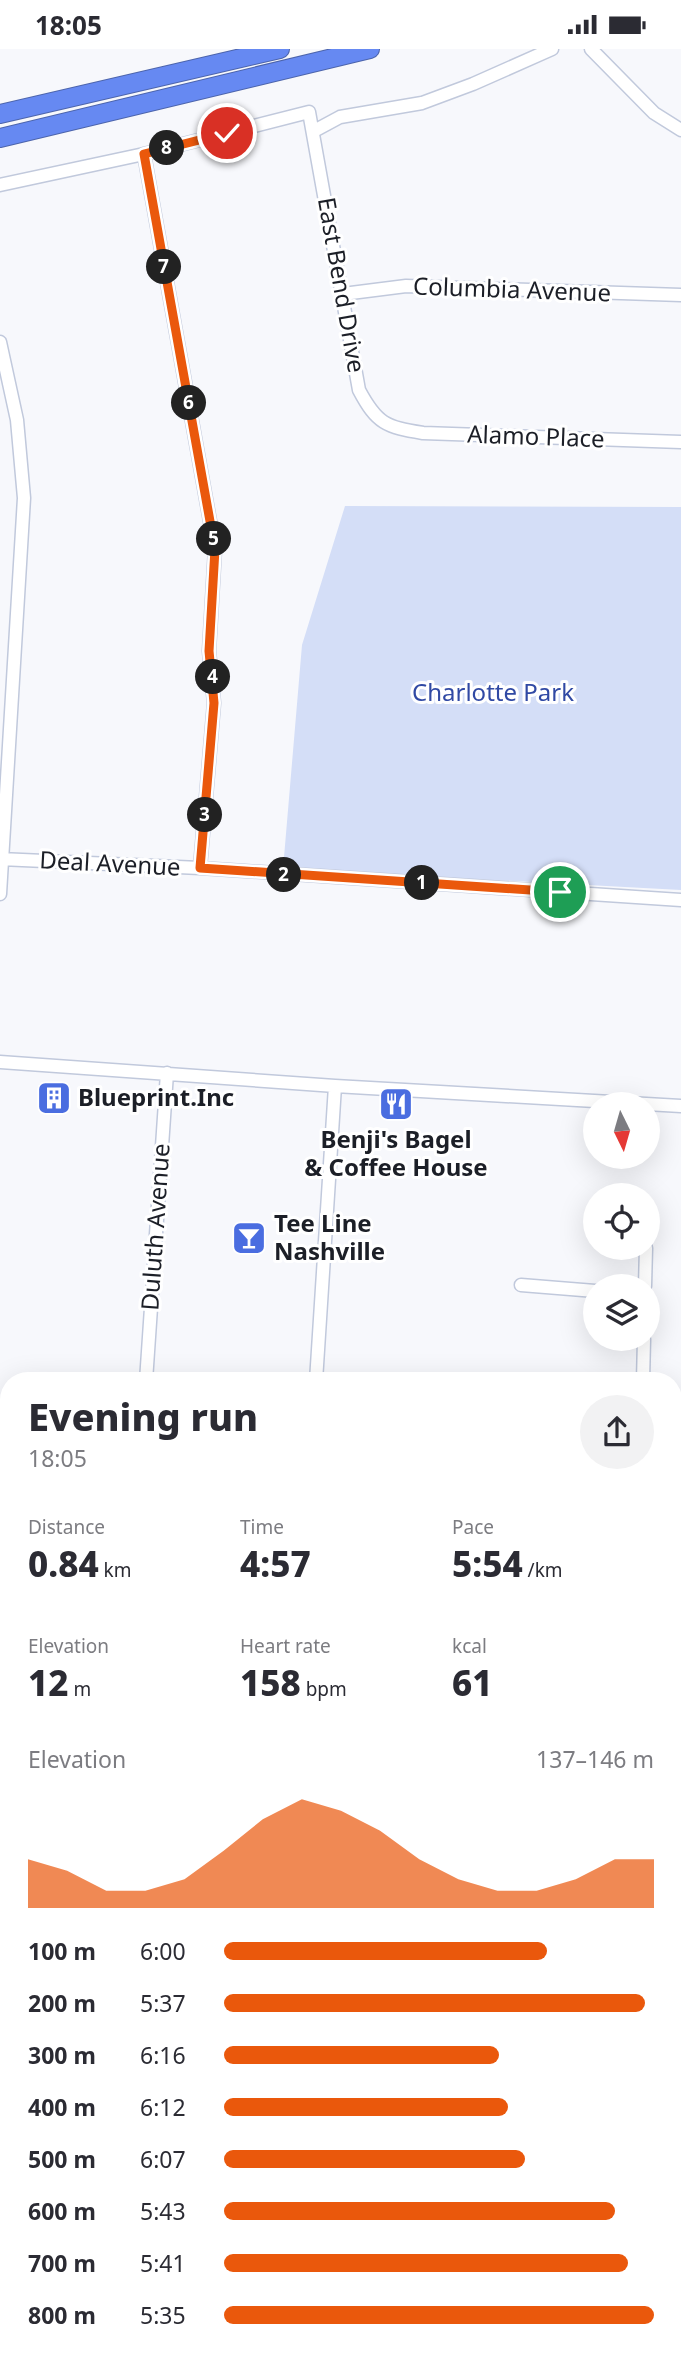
<!DOCTYPE html>
<meta charset="utf-8">
<style>
:root{--surface:#fff;--page:#f2f2f3;--text:#2b2b33;--muted:#7c7c81;--accent:#ea580c}
body{margin:0;font-family:"Noto Sans",sans-serif;background:var(--page);color:var(--text);height:100vh;display:flex;flex-direction:column;font-size:26px;white-space:nowrap}
*{box-sizing:border-box;margin:0}
p{font-size:23px;color:var(--muted)}
.icon{flex:none;width:38px;height:38px;fill:none;stroke:currentColor;stroke-width:2;stroke-linecap:round;stroke-linejoin:round}
.map{position:relative;flex:1;overflow:hidden}
.sheet{position:absolute;left:0px;top:1323px;width:682px;height:987px;display:flex;flex-direction:column;background:var(--surface);border-radius:28px 28px 0 0;box-shadow:0 7px 28px #0002}
.sheet>*{flex:none}
.needle{width:46px;rotate:175deg}
.controls{position:absolute;left:583px;top:1043px;display:grid;gap:14px}
.controls a{display:grid;place-items:center;width:77px;height:77px;border-radius:50%;background:var(--surface);box-shadow:0 7px 28px #0002;font-size:35px}
.pin{position:absolute;display:grid;place-items:center;width:60px;height:60px;color:#fff;margin:-30px;border:4px solid #fff;border-radius:50%;box-shadow:0 2px 7px #0007}
.km{position:absolute;width:35px;height:35px;margin:-18px;border-radius:50%;background:#222;color:#fff;font-size:19px;line-height:35px;text-align:center}
.round{display:grid;place-items:center;flex:none;width:74px;height:74px;border-radius:37px;background:var(--page)}
.overview{display:flex;align-items:center;justify-content:space-between;height:119px;padding:0 28px}
h1{font-size:38px;font-weight:800;line-height:52px}
.stats{display:grid;grid-template-columns:repeat(3,1fr);gap:10px;height:119px;padding:7px 28px}
.stats div{display:grid;align-content:center}
.stats b{font-size:35px;font-weight:800}
.stats small{font-size:19px;font-weight:400}
.stats p{font-size:19px}
.chart{height:196px;padding:14px 28px}
.chart p{display:flex;justify-content:space-between}
.chart svg{width:100%;height:126px;margin-top:7px;fill:var(--accent);opacity:.7}
ul{padding:0 28px;list-style:none;font-size:23px}
li{display:grid;grid-template-columns:112px 84px 1fr;align-items:center;height:52px}
li i{height:18px;border-radius:9px;background:var(--accent)}
.status{display:flex;justify-content:space-between;align-items:center;height:49px;padding:0 35px;background:var(--surface);direction:ltr}
.status svg{height:19px;fill:currentColor}
.map>svg:first-child{display:block}
.green{fill:#d4def7}
.water{fill:#86a3f2}
.lines{fill:none;stroke-linecap:round;stroke-linejoin:round}
.minor-casing{stroke:#c1c9dc;stroke-width:15}
.highway-casing{stroke:#4c64ab;stroke-width:20}
.minor{stroke:#fff;stroke-width:12}
.highway{stroke:#6689f2;stroke-width:18}
.route-casing{stroke:#fff;stroke-width:14}
.route{stroke:#ea580c;stroke-width:9}
.labels{text-anchor:middle;stroke-width:6;stroke-linejoin:round;paint-order:stroke}
.street-label{font-size:24px;fill:#1c1f27;stroke:#fff}
.park-label{font-size:24px;fill:#3049a4;stroke:#fff}
.poi-label{font-size:24px;font-weight:bold;fill:#1c1f27;stroke:#fff;text-anchor:start}
</style>
<div class="status"><b>18:05</b><svg viewBox="0 0 49 12"><path d="M0 12V9h3v3zM5 12V6h3v6zM10 12V3h3v9zM15 12V0h3v12zM26 1h20v11H26zM47 4h2v5h-2z"/></svg></div>
<div class="map">
<svg width="681" height="2310" viewBox="0 0 681 2310">
<rect width="100%" height="100%" fill="#f7f8fc"/>
<path class="green" d="M345,457l336,1v383l-398,-21 19,-224z
M0,1528l9,13v492l-9,-5z"/>
<path class="water" d="M0,1490l9,12v52l-9,-13z
M674,2267l7,14v29h-17l-4,-9h14z
M602,2301h30l7,9h-45z"/>
<g class="lines">
<g class="minor-casing">
<path id="minor" d="M591,0l63,64 27,17
M314,82l26,-14 82,-14 51,-19 79,-35
M144,105l71,395 -6,102 5,52 -14,165
M0,136l144,-31 165,-42 50,278c18,34 27,37 64,43l258,9
M343,245l63,-8 275,9
M0,293l17,78 7,78 -24,396
M0,810l200,9 481,32
M0,1013l335,24 346,20
M521,1236l74,6
M645,1237l1,-38
M146,1332l21,-308
M316,1332l19,-295
M643,1332l1,-42
M674,1739l7,10
M681,1788l-7,25 7,22
M674,1968l7,-4
M674,2090l7,3
M0,2248l9,5
M90,2310l5,-9"/>
</g>
<g class="highway-casing">
<path id="highway" d="M0,65l280,-65
M0,89l370,-89
M0,1422l9,8
M0,1457l9,9
M476,2301l4,9
M501,2301l5,9"/>
</g>
<use href="#minor" class="minor"/>
<use href="#highway" class="highway"/>
</g>
<g class="lines">
<g class="route-casing">
<path id="route" d="M227,84l-83,21 71,395 -6,102 5,52 -14,165 360,24"/>
</g>
<use href="#route" class="route"/>
</g>
<defs>
<g id="building-square" transform="scale(1.75)"><rect x="-9" y="-9" width="18" height="18" rx="4" fill="#4a6de0" stroke="#fff"/><path d="M-4-6H4V6H1V3H-1V6H-4ZM-2.5-4.3h1.7v1.8h-1.7ZM.8-4.3h1.7v1.8H.8ZM-2.5-1h1.7V.8h-1.7ZM.8-1h1.7V.8H.8Z" fill="#fff"/></g>
<g id="restaurant-square" transform="scale(1.75)"><rect x="-9" y="-9" width="18" height="18" rx="4" fill="#4a6de0" stroke="#fff"/><path d="M-5-6h1v4h1v-4h1v4h1v-4h1v5L-1.5 .5V6h-2V.5L-5-1ZM5-6V6H3V1.5H1.5Q1.5-4 5-6Z" fill="#fff"/></g>
<g id="bar-square" transform="scale(1.75)"><rect x="-9" y="-9" width="18" height="18" rx="4" fill="#4a6de0" stroke="#fff"/><path d="M-6-5H6L.8 .8V4.5H3.5V6h-7V4.5H-.8V.8Z" fill="#fff"/></g>
</defs>
<g fill-rule="evenodd">
<use href="#building-square" x="54" y="1049"/>
<use href="#restaurant-square" x="396" y="1055"/>
<use href="#bar-square" x="249" y="1189"/>
</g>
<g class="labels">
<g class="street-label">
<text transform="translate(341 236) rotate(80)" y="8">East Bend Drive</text>
<text transform="translate(512 241) rotate(2)" y="8">Columbia Avenue</text>
<text transform="translate(536 388) rotate(2)" y="8">Alamo Place</text>
<text transform="translate(110 815) rotate(3)" y="8">Deal Avenue</text>
<text transform="translate(156 1178) rotate(-86)" y="8">Duluth Avenue</text>
</g>
<g class="park-label">
<text x="493" y="652">Charlotte Park</text>
</g>
<g class="poi-label">
<text x="78" y="1057">Blueprint.Inc</text>
<text x="396" y="1099" text-anchor="middle">Benji's Bagel<tspan x="396" dy="28">&amp; Coffee House</tspan></text>
<text x="274" y="1183">Tee Line<tspan x="274" dy="28">Nashville</tspan></text>
</g>
</g>
</svg>
<div class="controls">
<a><svg class="needle" viewBox="-14 -14 28 28"><path d="M0-13l5 13h-10z" fill="#e53935"/><path d="M0 13l5-13h-10z" fill="#7c7c81"/></svg></a>
<a><svg class="icon" aria-label="locate" viewBox="0 0 24 24"><circle cx="12" cy="12" r="6"/><path d="M12 2v4M12 18v4M2 12h4M18 12h4"/></svg></a>
<a><svg class="icon" aria-label="layers" viewBox="0 0 24 24"><path d="M12 4l9 5-9 5-9-5zM3 14l9 5 9-5"/></svg></a>
</div>
<div class="pin" style="left:560px;top:843px;background:#1e9e55"><svg class="icon" aria-label="arrive" viewBox="0 0 24 24"><path d="M6 21V4h12l-3 4 3 4H6"/></svg></div>
<div class="pin" style="left:227px;top:84px;background:#d93025"><svg class="icon" aria-label="check" viewBox="0 0 24 24"><path d="M5 12l5 5 9-10"/></svg></div>
<b class="km" style="left:422px;top:834px">1</b>
<b class="km" style="left:284px;top:826px">2</b>
<b class="km" style="left:205px;top:766px">3</b>
<b class="km" style="left:213px;top:628px">4</b>
<b class="km" style="left:214px;top:490px">5</b>
<b class="km" style="left:189px;top:354px">6</b>
<b class="km" style="left:164px;top:218px">7</b>
<b class="km" style="left:167px;top:99px">8</b>
<section class="sheet">
<div class="overview"><div><h1>Evening run</h1><p>18:05</p></div><a class="round"><svg class="icon" aria-label="share" viewBox="0 0 24 24"><path d="M12 15V3M7 8l5-5 5 5M5 13v7h14v-7"/></svg></a></div>
<div class="stats">
<div><p>Distance</p><b>0.84<small> km</small></b></div>
<div><p>Time</p><b>4:57</b></div>
<div><p>Pace</p><b>5:54<small> /km</small></b></div>
</div>
<div class="stats">
<div><p>Elevation</p><b>12<small> m</small></b></div>
<div><p>Heart rate</p><b>158<small> bpm</small></b></div>
<div><p>kcal</p><b>61</b></div>
</div>
<div class="chart"><p><span>Elevation</span>137–146 m</p>
<svg viewBox="0 0 160 44" preserveAspectRatio="none"><path d="M0 44V27L10 31L20 38L30 38L40 34L50 24L60 13L70 6L80 10L90 17L100 27L110 34L120 38L130 38L140 34L150 27L160 27V44z"/></svg>
</div>
<ul>
<li><b>100 m</b>6:00<i style="width:75%"></i></li>
<li><b>200 m</b>5:37<i style="width:98%"></i></li>
<li><b>300 m</b>6:16<i style="width:64%"></i></li>
<li><b>400 m</b>6:12<i style="width:66%"></i></li>
<li><b>500 m</b>6:07<i style="width:70%"></i></li>
<li><b>600 m</b>5:43<i style="width:91%"></i></li>
<li><b>700 m</b>5:41<i style="width:94%"></i></li>
<li><b>800 m</b>5:35<i style="width:100%"></i></li>
</ul>
</section>
</div>
